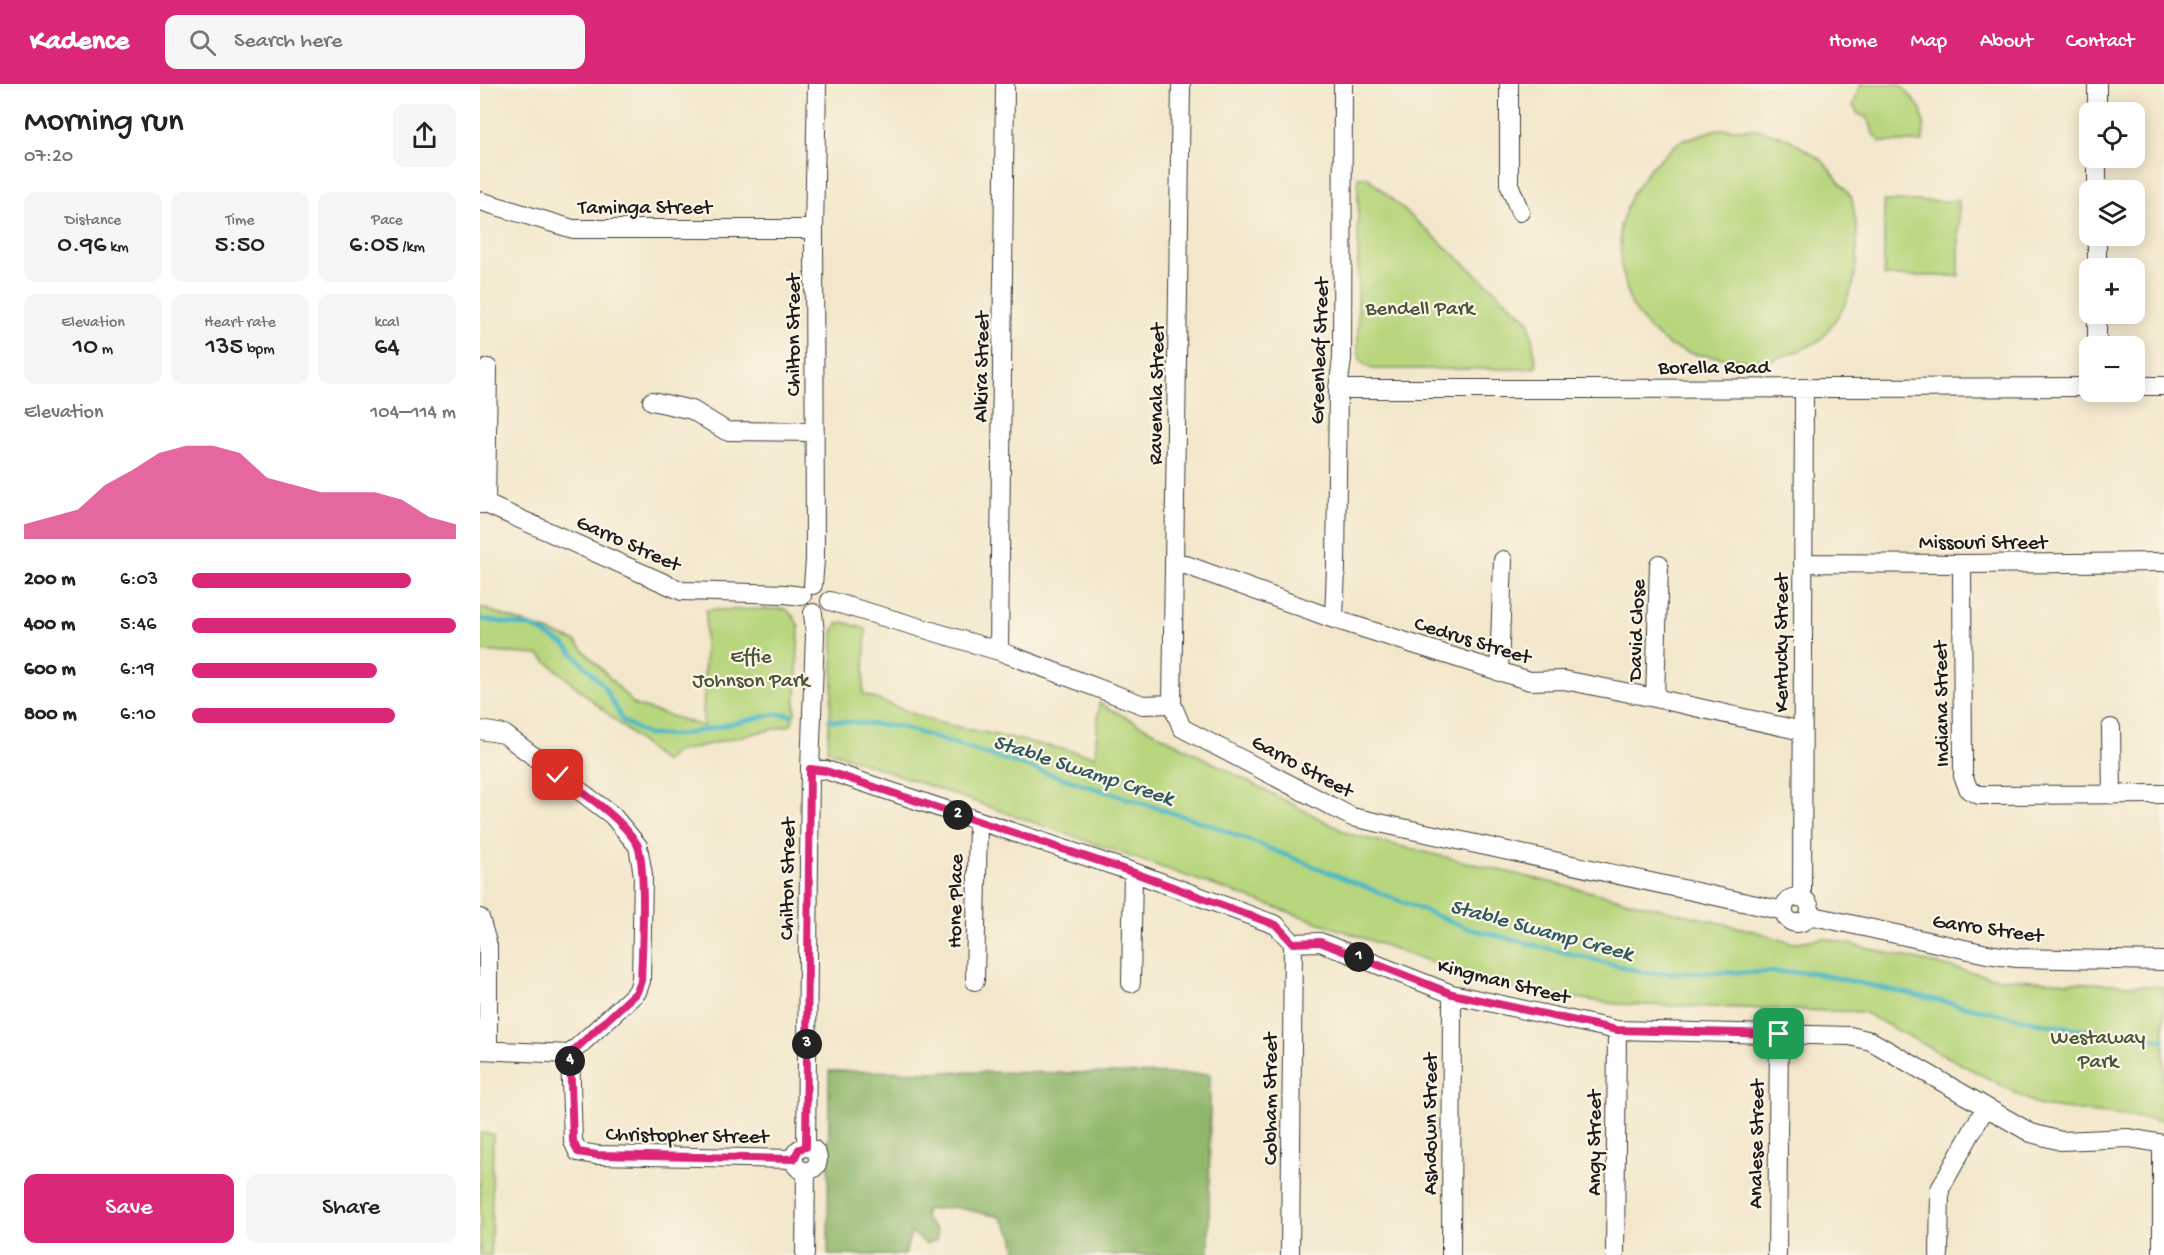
<!DOCTYPE html>
<meta charset="utf-8">
<style>
:root{--surface:#fff;--page:#f6f6f6;--text:#222;--muted:#767676;--accent:#db2777}
body{margin:0;font-family:"Gochi Hand",sans-serif;background:var(--page);color:var(--text);height:100vh;display:flex;flex-direction:column;font-size:22px;white-space:nowrap}
*{box-sizing:border-box;margin:0}
p{font-size:20px;color:var(--muted)}
.icon{flex:none;width:33px;height:33px;fill:none;stroke:currentColor;stroke-width:2;stroke-linecap:round;stroke-linejoin:round}
.map{position:relative;flex:1;overflow:hidden}
.details{display:flex;flex-direction:column;background:var(--surface);width:480px}
.details>*{flex:none}
.buttons{position:absolute;left:1599px;top:18px;display:grid;gap:12px}
.buttons a{display:grid;place-items:center;width:66px;height:66px;border-radius:12px;background:var(--surface);box-shadow:0 3px 15px #0003;font-size:30px}
.pin{position:absolute;display:grid;place-items:center;width:51px;height:51px;color:#fff;margin:-26px;border-radius:12px;box-shadow:0 3px 9px #0006}
.km{position:absolute;width:30px;height:30px;margin:-15px;border-radius:50%;background:#222;color:#fff;font-size:16px;line-height:30px;text-align:center}
.round{display:grid;place-items:center;flex:none;width:63px;height:63px;border-radius:12px;background:var(--page)}
.head{display:flex;align-items:center;justify-content:space-between;height:102px;padding:0 24px}
h1{font-size:33px;font-weight:600;line-height:45px}
.figures{display:grid;grid-template-columns:repeat(3,1fr);gap:9px;height:102px;padding:6px 24px}
.figures div{display:grid;align-content:center;border-radius:12px;background:var(--page);text-align:center}
.figures b{font-size:26px;font-weight:600}
.figures small{font-size:16px;font-weight:400}
.figures p{font-size:16px}
.chart{height:168px;padding:12px 24px}
.chart p{display:flex;justify-content:space-between}
.chart svg{width:100%;height:108px;margin-top:6px;fill:var(--accent);opacity:.7}
.primary-button{display:flex;gap:12px;margin-top:auto;padding:12px 24px}
.primary-button a{flex:1;height:69px;border-radius:12px;background:var(--accent);color:#fff;font-size:24px;font-weight:600;line-height:69px;text-align:center}
.primary-button a+a{background:var(--page);color:var(--text)}
ul{padding:0 24px;list-style:none;font-size:20px}
li{display:grid;grid-template-columns:96px 72px 1fr;align-items:center;height:45px}
li i{height:15px;border-radius:8px;background:var(--accent)}
header{display:flex;align-items:center;gap:36px;box-sizing:border-box;height:84px;padding:0 30px;background:var(--accent);color:#fff}
header strong{font-size:28px}
nav{display:flex;gap:33px;margin-inline-start:auto;font-size:21px}
.search{width:420px;height:54px;background:var(--page);display:flex;align-items:center;gap:15px;box-sizing:border-box;padding:0 21px;border-radius:12px;color:var(--muted);font-size:22px}
main{display:flex;flex:1;min-height:0}
.map>svg:first-child{display:block}
.green{fill:#b7d67d;stroke:#6a794c;stroke-width:1.5}
.forest{fill:#91b76c;stroke:#566a44;stroke-width:1.5}
.lines{fill:none;stroke-linecap:round;stroke-linejoin:round}
.stream{stroke:#49b7c4;stroke-width:4.5}
.minor-casing{stroke:#3c3a36;stroke-width:20}
.minor{stroke:#fff;stroke-width:18}
.route-casing{stroke:#fff;stroke-width:12}
.route{stroke:#db2777;stroke-width:8}
.labels{text-anchor:middle;stroke-width:4.5;stroke-linejoin:round;paint-order:stroke}
.street-label{font-size:21px;fill:#1c1c1c;stroke:#fcf5e5}
.park-label{font-size:21px;fill:#4a5439;stroke:#fcf5e5}
.water-label{font-size:22px;font-style:italic;fill:#2e5a5f;stroke:#fcf5e5}
</style>
<header>
<strong>Kadence</strong>
<div class="search"><svg class="icon" aria-label="search" viewBox="0 0 24 24"><circle cx="10" cy="10" r="6"/><path d="M15 15l6 6"/></svg>Search here</div>
<nav><a>Home</a><a>Map</a><a>About</a><a>Contact</a></nav>
</header>
<main>
<section class="details">
<div class="head"><div><h1>Morning run</h1><p>07:20</p></div><a class="round"><svg class="icon" aria-label="share" viewBox="0 0 24 24"><path d="M12 15V3M7 8l5-5 5 5M5 13v7h14v-7"/></svg></a></div>
<div class="figures">
<div><p>Distance</p><b>0.96<small> km</small></b></div>
<div><p>Time</p><b>5:50</b></div>
<div><p>Pace</p><b>6:05<small> /km</small></b></div>
</div>
<div class="figures">
<div><p>Elevation</p><b>10<small> m</small></b></div>
<div><p>Heart rate</p><b>135<small> bpm</small></b></div>
<div><p>kcal</p><b>64</b></div>
</div>
<div class="chart"><p><span>Elevation</span>104–114 m</p>
<svg viewBox="0 0 160 44" preserveAspectRatio="none"><path d="M0 44V38L10 35L20 32L30 22L40 16L50 9L60 6L70 6L80 9L90 19L100 22L110 25L120 25L130 25L140 28L150 35L160 38V44z"/></svg>
</div>
<ul>
<li><b>200 m</b>6:03<i style="width:83%"></i></li>
<li><b>400 m</b>5:46<i style="width:100%"></i></li>
<li><b>600 m</b>6:19<i style="width:70%"></i></li>
<li><b>800 m</b>6:10<i style="width:77%"></i></li>
</ul>
<div class="primary-button"><a>Save</a><a>Share</a></div>
</section>
<div class="map">
<svg width="1684" height="1171" viewBox="0 0 1684 1171">
<rect width="100%" height="100%" fill="#fcf5e5"/>
<filter id="ink" filterUnits="userSpaceOnUse"><feTurbulence type="fractalNoise" baseFrequency=".0167" numOctaves="2"/><feDisplacementMap in="SourceGraphic" scale="12" xChannelSelector="R" yChannelSelector="G"/><feConvolveMatrix kernelMatrix="1 2 1 2 8 2 1 2 1" color-interpolation-filters="sRGB"/></filter>
<filter id="wash" filterUnits="userSpaceOnUse"><feTurbulence type="fractalNoise" baseFrequency=".008" numOctaves="4" result="noise"/><feDisplacementMap in="SourceGraphic" scale="24" xChannelSelector="R" yChannelSelector="G"/><feGaussianBlur stdDeviation="1.35" result="paint"/><feColorMatrix in="noise" values="0 0 0 0 0 0 0 0 0 0 0 0 0 0 0 0 0 1.4 0 .05"/><feComposite in="paint" operator="in"/></filter>
<g filter="url(#wash)">
<rect width="100%" height="100%" fill="#f3e7cb"/>
<path class="green" d="M1382,0h36l9,7 14,18 3,15 -1,18h-43l-7,-8 -2,-9 -5,-8 -8,-3 -5,-8 6,-18z
M1238,45h39l30,9 35,22 30,38 5,34v25l-3,25 -11,27 -22,31 -22,11 -28,9 -23,1 -55,-7 -23,-8 -22,-18 -18,-25 -9,-38 -1,-39 11,-30 19,-28 30,-27z
M878,93h9l162,144 8,46 -15,2h-149c-13,-4 -14,-10 -15,-23z
M1404,117h75v75h-75z
M0,523l95,34 60,64 68,21 3,-116 80,-1 8,8 5,10 -4,85 -4,13 -115,27 -12,10 -125,-107 -59,-4z
M363,538l23,7 -3,65 72,28 160,34 4,-53 250,131 409,98 33,11 32,-5 174,40 167,9v134l-124,-15 -177,-94 -247,-8 -113,-17 -676,-237 6,-68v-50l4,-8z
M0,1049l13,1 -2,121h-11z"/>
<path class="forest" d="M349,987l381,3 -1,181h-196l3,-5 -3,-15 -13,-18 -46,-10 -29,3v9l12,12v9l-11,4 -15,-12 -6,23h-77z"/>
<g class="lines">
<path class="stream" d="M0,535l53,8 32,18 38,40 20,36 24,14h34l94,-21 17,1
M349,636l72,7 310,98 259,104 177,44 163,-1 235,52 119,16"/>
</g>
</g>
<g filter="url(#ink)">
<g class="lines">
<g class="minor-casing">
<path id="minor" d="M1029,0v100l11,28
M1617,28v-28
M1617,106v-32
M0,117l93,28h241
M1617,184v-32
M1617,262v-32
M1654,302h30
M858,305h257l495,-2
M172,317l40,9 34,21 89,1
M0,420h6l196,87 103,3 17,2
M6,420l2,-136
M695,477l159,58 196,62 34,-1 91,18 147,33
M1323,479l159,1 202,-2
M1482,480l1,212 6,14 10,5 185,-1
M333,501l2,-25 -1,-331 3,-145
M350,517l169,50 144,54 29,-1 10,24 170,89 432,94
M854,535l2,-52 2,-178 4,-30 1,-275
M519,567l6,-567
M1019,588l4,-112
M1175,614l4,-134
M692,620l9,-620
M1631,644l1,67
M0,646l24,4 108,81 26,31 5,29 -2,106 -4,11 -67,62 3,87 5,11 19,3 197,4
M330,685l16,1 307,102 143,53 17,18 27,-1 132,52 165,36 233,6 21,5 160,92 30,8 68,-3 35,6
M1304 826a13 13 0 1 1 26 0a13 13 0 1 1-26 0Z
M1322,814l2,-510
M1329,831l178,39 30,4 147,3
M0,834l8,28v104
M495,897l3,-159
M651,899l2,-111
M0,966l90,4
M1682,1061v110
M314 1075a12 12 0 1 1 24 0a12 12 0 1 1-24 0Z
M326,1063l4,-378 5,-135 -2,-21
M325,1171l1,-83
M810,1171l3,-312
M971,1171l1,-261
M1135,1171l2,-225
M1297,1171l2,-221
M1459,1171l1,-66 45,-81"/>
</g>
<use href="#minor" class="minor"/>
</g>
</g>
<g class="lines" filter="url(#ink)">
<g class="route-casing">
<path id="route" d="M78,691c27,20 61,40 79,69 10,18 5,112 4,137l-4,11 -67,62 3,87 5,11 19,3 197,4 5,-10 7,-2 4,-378 16,2 306,101 144,53 17,18 27,-1 132,52 165,36 162,4"/>
</g>
<use href="#route" class="route"/>
</g>
<g class="labels">
<g class="street-label">
<text x="165" y="129">Taminga Street</text>
<text transform="translate(312 251) rotate(-90)" y="7">Chilton Street</text>
<text transform="translate(838 267) rotate(-88)" y="7">Greenleaf Street</text>
<text x="1234" y="289">Borella Road</text>
<text transform="translate(500 283) rotate(-89)" y="7">Alkira Street</text>
<text transform="translate(675 310) rotate(-89)" y="7">Ravenala Street</text>
<text x="1503" y="464">Missouri Street</text>
<text transform="translate(149 458) rotate(24)" y="7">Garro Street</text>
<text transform="translate(1155 546) rotate(-88)" y="7">David Close</text>
<text transform="translate(993 555) rotate(17)" y="7">Cedrus Street</text>
<text transform="translate(1300 559) rotate(-90)" y="7">Kentucky Street</text>
<text transform="translate(1460 620) rotate(-91)" y="7">Indiana Street</text>
<text transform="translate(823 681) rotate(28)" y="7">Garro Street</text>
<text transform="translate(306 795) rotate(-89)" y="7">Chilton Street</text>
<text transform="translate(474 817) rotate(-89)" y="7">Hone Place</text>
<text transform="translate(1508 843) rotate(8)" y="7">Garro Street</text>
<text transform="translate(1024 896) rotate(14)" y="7">Kingman Street</text>
<text transform="translate(789 1015) rotate(-90)" y="7">Cobham Street</text>
<text transform="translate(949 1040) rotate(-90)" y="7">Ashdown Street</text>
<text transform="translate(207 1050) rotate(1)" y="7">Christopher Street</text>
<text transform="translate(1113 1059) rotate(-90)" y="7">Angy Street</text>
<text transform="translate(1275 1060) rotate(-89)" y="7">Analese Street</text>
</g>
<g class="park-label">
<text x="940" y="230">Bendell Park</text>
<text x="271" y="578">Effie<tspan x="271" dy="24">Johnson Park</tspan></text>
<text x="1618" y="959">Westaway<tspan x="1618" dy="24">Park</tspan></text>
</g>
<g class="water-label">
<text transform="translate(604 684) rotate(18)" y="8">Stable Swamp Creek</text>
<text transform="translate(1062 844) rotate(15)" y="8">Stable Swamp Creek</text>
</g>
</g>
</svg>
<div class="buttons">
<a><svg class="icon" aria-label="locate" viewBox="0 0 24 24"><circle cx="12" cy="12" r="6"/><path d="M12 2v4M12 18v4M2 12h4M18 12h4"/></svg></a>
<a><svg class="icon" aria-label="layers" viewBox="0 0 24 24"><path d="M12 4l9 5-9 5-9-5zM3 14l9 5 9-5"/></svg></a>
<a>+</a>
<a>−</a>
</div>
<div class="pin" style="left:1299px;top:950px;background:#1e9e55"><svg class="icon" aria-label="arrive" viewBox="0 0 24 24"><path d="M6 21V4h12l-3 4 3 4H6"/></svg></div>
<div class="pin" style="left:78px;top:691px;background:#d93025"><svg class="icon" aria-label="check" viewBox="0 0 24 24"><path d="M5 12l5 5 9-10"/></svg></div>
<b class="km" style="left:879px;top:873px">1</b>
<b class="km" style="left:478px;top:731px">2</b>
<b class="km" style="left:327px;top:960px">3</b>
<b class="km" style="left:90px;top:977px">4</b>
</div>
</main>
